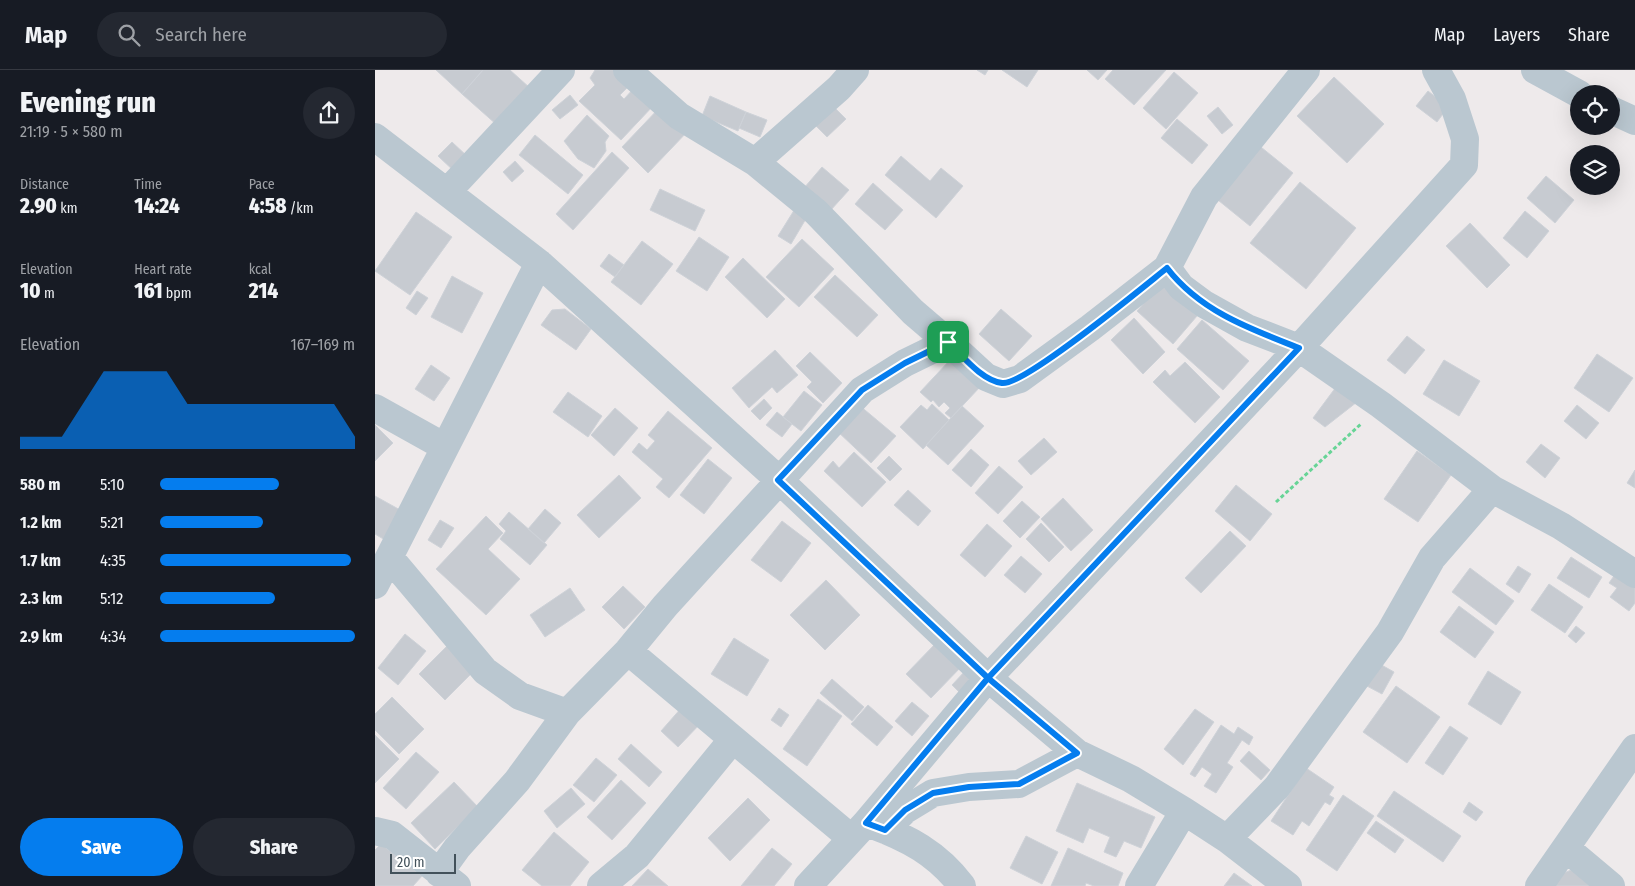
<!DOCTYPE html>
<meta charset="utf-8">
<style>
:root{--surface:#171b24;--page:#242831;--text:#f1f3f6;--muted:#9ea1a6;--line:#363941;--accent:#057dee}
body{margin:0;font-family:"Fira Sans Condensed",sans-serif;background:var(--page);color:var(--text);height:100vh;display:flex;flex-direction:column;font-size:19px;white-space:nowrap}
*{box-sizing:border-box;margin:0}
p{font-size:16px;color:var(--muted)}
.icon{flex:none;width:28px;height:28px;fill:none;stroke:currentColor;stroke-width:2;stroke-linecap:round;stroke-linejoin:round}
.map{position:relative;flex:1;overflow:hidden}
.side{display:flex;flex-direction:column;background:var(--surface);width:375px}
.side>*{flex:none}
.controls{position:absolute;left:1195px;top:15px;display:grid;gap:10px}
.controls a{display:grid;place-items:center;width:50px;height:50px;border-radius:50%;background:var(--surface);box-shadow:0 5px 20px #0002;font-size:25px}
.scale{position:absolute;left:15px;bottom:12px;width:66px;box-sizing:border-box;padding-left:5px;border:2px solid #42515a;border-top:0;font-size:14px;line-height:18px;white-space:nowrap;color:#42515a;-webkit-text-stroke:4px #fff;paint-order:stroke}
.pin{position:absolute;display:grid;place-items:center;width:42px;height:42px;color:#fff;margin:-21px;border-radius:10px;box-shadow:0 2px 8px #0006}
.round{display:grid;place-items:center;flex:none;width:52px;height:52px;border-radius:26px;background:var(--page)}
.head{display:flex;align-items:center;justify-content:space-between;height:85px;padding:0 20px}
h1{font-size:28px;font-weight:800;line-height:38px}
.metrics{display:grid;grid-template-columns:repeat(3,1fr);gap:8px;height:85px;padding:5px 20px}
.metrics div{display:grid;align-content:center}
.metrics b{font-size:21px;font-weight:800}
.metrics small{font-size:14px;font-weight:400}
.metrics p{font-size:14px}
.chart{height:140px;padding:10px 20px}
.chart p{display:flex;justify-content:space-between}
.chart svg{width:100%;height:90px;margin-top:5px;fill:var(--accent);opacity:.7}
.button{display:flex;gap:10px;margin-top:auto;padding:10px 20px}
.button a{flex:1;height:58px;border-radius:30px;background:var(--accent);color:#fff;font-size:20px;font-weight:800;line-height:58px;text-align:center}
.button a+a{background:var(--page);color:var(--text)}
ul{padding:0 20px;list-style:none;font-size:16px}
li{display:grid;grid-template-columns:80px 60px 1fr;align-items:center;height:38px}
li i{height:12px;border-radius:6px;background:var(--accent)}
header{display:flex;align-items:center;gap:30px;box-sizing:border-box;height:70px;padding:0 25px;background:var(--surface);border-bottom:1px solid var(--line)}
header strong{font-size:24px}
nav{display:flex;gap:28px;margin-inline-start:auto;font-size:18px}
.search{width:350px;height:45px;background:var(--page);display:flex;align-items:center;gap:12px;box-sizing:border-box;padding:0 18px;border-radius:28px;color:var(--muted);font-size:19px}
main{display:flex;flex:1;min-height:0}
.map>svg:first-child{display:block}
.building{fill:#c7cbd1;stroke:#ced2d8}
.lines{fill:none;stroke-linecap:round;stroke-linejoin:round}
.path{stroke:#67d496;stroke-width:3;stroke-dasharray:4 2.5;stroke-linecap:butt}
.minor{stroke:#bac7d0;stroke-width:28}
.route-casing{stroke:#fff;stroke-width:10}
.route{stroke:#057dee;stroke-width:6}
</style>
<header>
<strong>Map</strong>
<div class="search"><svg class="icon" aria-label="search" viewBox="0 0 24 24"><circle cx="10" cy="10" r="6"/><path d="M15 15l6 6"/></svg>Search here</div>
<nav><a>Map</a><a>Layers</a><a>Share</a></nav>
</header>
<main>
<section class="side">
<div class="head"><div><h1>Evening run</h1><p>21:19 · 5 × 580 m</p></div><a class="round"><svg class="icon" aria-label="share" viewBox="0 0 24 24"><path d="M12 15V3M7 8l5-5 5 5M5 13v7h14v-7"/></svg></a></div>
<div class="metrics">
<div><p>Distance</p><b>2.90<small> km</small></b></div>
<div><p>Time</p><b>14:24</b></div>
<div><p>Pace</p><b>4:58<small> /km</small></b></div>
</div>
<div class="metrics">
<div><p>Elevation</p><b>10<small> m</small></b></div>
<div><p>Heart rate</p><b>161<small> bpm</small></b></div>
<div><p>kcal</p><b>214</b></div>
</div>
<div class="chart"><p><span>Elevation</span>167–169 m</p>
<svg viewBox="0 0 160 44" preserveAspectRatio="none"><path d="M0 44V38L10 38L20 38L30 22L40 6L50 6L60 6L70 6L80 22L90 22L100 22L110 22L120 22L130 22L140 22L150 22L160 38V44z"/></svg>
</div>
<ul>
<li><b>580 m</b>5:10<i style="width:61%"></i></li>
<li><b>1.2 km</b>5:21<i style="width:53%"></i></li>
<li><b>1.7 km</b>4:35<i style="width:98%"></i></li>
<li><b>2.3 km</b>5:12<i style="width:59%"></i></li>
<li><b>2.9 km</b>4:34<i style="width:100%"></i></li>
</ul>
<div class="button"><a>Save</a><a>Share</a></div>
</section>
<div class="map">
<svg width="1260" height="816" viewBox="0 0 1260 816">
<rect width="100%" height="100%" fill="#eeeaeb"/>
<path class="building" d="M61,0h47l-21,24z
M108,0h27l20,18 -33,37 -35,-31z
M220,0h21l14,15 -10,10 4,4 11,-12 18,19 -32,34 -42,-39 16,-16 -5,-7z
M602,0h11l-3,5z
M627,0h36l-11,17z
M712,0h20l-9,10z
M738,0h53l-32,35 -29,-26z
M799,2l24,21 -32,36 -23,-21z
M959,7l50,47 -37,39 -50,-47z
M1053,21l20,16 -11,15 -21,-16z
M195,25l8,10 -18,14 -8,-9z
M335,26l36,16 -8,19 -36,-15z
M287,35l26,26 -40,42 -26,-26z
M459,37l12,12 -19,18 -12,-12z
M843,37l15,18 -11,9 -15,-18z
M371,42l21,8 -7,17 -21,-9z
M212,45l22,21 -4,6 1,9 -12,17 -16,-9 -14,-18z
M802,49l31,26 -16,19 -31,-26z
M160,65l48,40 -15,19 -49,-39z
M77,72l16,15 -13,15 -17,-16z
M881,73l37,30 -43,53 -37,-30z
M237,82l17,16 -56,62 -17,-16z
M526,86l29,25 11,-13 22,18 -27,32 -51,-43z
M140,91l9,10 -12,11 -9,-10z
M447,97l27,23 -19,21 -26,-23z
M1171,106l28,24 -19,23 -28,-25z
M925,112l56,46 -50,61 -56,-46z
M498,113l30,27 -18,20 -30,-26z
M285,119l45,21 -10,21 -45,-21z
M423,134l12,8 -19,32 -13,-8z
M1150,141l24,20 -22,27 -24,-20z
M41,142l36,25 -42,58 -35,-24z
M1095,153l40,42 -23,23 -41,-42z
M324,167l30,20 -22,34 -31,-20z
M427,169l32,30 -35,38 -33,-30z
M267,171l31,23 -32,41 -30,-23z
M234,184l15,11 -9,12 -15,-11z
M368,188l42,41 -18,19 -42,-41z
M460,205l43,40 -21,22 -43,-40z
M77,206l31,17 -21,40 -31,-16z
M786,214l36,32 -24,28 -36,-33z
M42,221l11,7 -12,17 -10,-7z
M190,239l26,20 -15,21 -35,-25 11,-15z
M626,239l31,27 -23,25 -30,-27z
M759,248l31,34 -22,22 -32,-34z
M827,250l47,41 -26,29 -46,-41z
M1032,266l18,14 -20,24 -18,-14z
M400,280l23,25 -21,18 -5,-6 -23,21 -17,-20z
M435,282l32,31 -19,20 -16,-16 5,-5 -16,-16z
M1222,284l36,24 -24,34 -35,-24z
M575,290l30,27 -29,31 -6,-5 5,-5 -6,-6 -5,5 -6,-7 -2,2 -11,-10z
M1069,290l36,21 -21,35 -36,-22z
M810,292l35,35 -25,26 -42,-41 12,-12 5,6z
M56,295l19,13 -16,23 -19,-12z
M961,317l21,15 -32,25 -12,-9z
M429,321l18,14 -21,26 -18,-14z
M193,322l34,24 -14,21 -35,-25z
M389,329l8,9 -12,12 -9,-9z
M557,334l17,16 -26,29 -23,-22 21,-22 6,5z
M484,335l37,31 -25,27 -35,-33z
M1202,335l22,18 -13,16 -22,-18z
M587,336l22,20 -36,39 -22,-20z
M240,338l23,20 -24,28 -23,-21z
M293,341l44,37 -43,50 -13,-11 7,-8 -31,-27 7,-9 8,7 8,-9 -7,-6z
M402,342l15,12 -10,13 -16,-12z
M0,355l18,18 -18,18z
M669,368l13,14 -26,23 -13,-14z
M1166,374l19,14 -15,20 -19,-16z
M596,379l18,16 -18,22 -19,-17z
M1042,381l34,24 -33,47 -34,-23z
M479,382l32,30 -24,25 -38,-36 9,-10 6,7z
M514,386l13,13 -12,12 -13,-13z
M333,389l24,19 -28,36 -24,-19z
M624,396l24,21 -25,27 -23,-21z
M1260,400v18l-8,-5z
M244,405l22,23 -42,40 -22,-23z
M861,415l36,29 -22,27 -35,-30z
M533,420l23,21 -13,15 -24,-21z
M0,426l27,15 -17,29 -10,-6z
M688,428l30,32 -22,21 -30,-32z
M647,431l18,16 -20,21 -17,-17z
M170,439l16,14 -17,20 -16,-14z
M134,442l38,33 -17,20 -30,-26 6,-8 -7,-7z
M111,446l17,17 -15,16 32,30 -34,36 -50,-46z
M65,450l14,8 -13,20 -13,-8z
M407,451l29,22 -30,39 -30,-22z
M666,453l23,24 -15,15 -23,-23z
M612,454l25,22 -27,31 -25,-22z
M855,461l16,15 -45,47 -16,-15z
M646,486l21,18 -17,19 -21,-18z
M1196,487l31,20 -13,21 -32,-20z
M1143,496l13,8 -12,19 -13,-9z
M1095,498l44,33 -18,24 -44,-33z
M1241,503l19,13v17l-6,8 -19,-14 7,-9 -8,-5z
M451,510l34,35 -35,35 -35,-35z
M1174,514l34,23 -18,26 -34,-23z
M248,516l22,21 -21,22 -22,-22z
M195,518l15,22 -40,27 -15,-22z
M1084,536l35,26 -19,26 -35,-26z
M1201,556l9,7 -9,10 -8,-7z
M30,564l21,17 -28,34 -20,-17z
M359,568l35,22 -22,36 -36,-22z
M562,572l25,24 -31,32 -25,-24z
M73,575l26,26 -29,29 -26,-26z
M1003,593l16,9 -12,22 -17,-9z
M591,600l9,9 -14,15 -9,-9z
M1113,601l33,21 -20,33 -33,-21z
M457,609l32,28 -12,14 -32,-28z
M1021,616l44,31 -33,46 -44,-31z
M17,627l32,32 -25,25 -24,-24v-16z
M443,629l24,17 -35,50 -24,-17z
M537,632l17,14 -17,20 -17,-15z
M493,635l25,22 -16,19 -26,-22z
M308,636l18,17 -23,24 -17,-16z
M404,638l10,7 -8,12 -10,-7z
M820,639l19,13 -31,43 -19,-16z
M846,655l13,9 4,-7 15,10 -4,8 -7,-5 -15,23 6,4 -17,26 -12,-7 8,-12 -10,-7 -7,10 -5,-3z
M1075,656l18,12 -25,37 -18,-12z
M0,665l24,24 -24,24z
M256,674l31,28 -13,15 -31,-28z
M874,681l21,19 -9,10 -21,-19z
M41,682l23,20 -33,37 -23,-21z
M221,688l21,17 -23,27 -21,-17z
M931,698l28,19 -5,8 5,3 -4,7 -5,-3 -16,24 -7,-5 -9,14 -22,-14z
M246,710l25,23 -34,37 -25,-23z
M79,712l24,25 -43,42 -24,-26z
M702,713l78,34 -14,31 -17,-7 -8,16 -12,-5 6,-15 -21,-9 -6,15 -27,-12z
M196,718l14,16 -28,24 -13,-17z
M1019,721l67,45 -18,26 -66,-46z
M968,725l31,21 -37,55 -31,-21z
M373,728l22,22 -40,41 -22,-23z
M1094,732l14,10 -7,9 -13,-9z
M1001,751l28,19 -9,13 -28,-20z
M179,762l35,30 -19,24h-28l-20,-16z
M651,766l32,16 -16,32 -32,-16z
M6,774l41,32 -9,10h-38v-36z
M397,778l20,16 -18,22h-33z
M693,778l55,25 -5,13h-24l-8,-3 -1,3h-34z
M1201,798l23,18h-52l7,-9z
M273,799l20,17h-36z
M859,803l18,13h-28z"/>
<g class="lines">
<path class="path" d="M901,432l86,-79"/>
<path class="minor" d="M252,0l52,46 76,46
M480,0l-16,18 -84,74 61,50 97,100 35,30
M1160,0l44,24
M1236,40l24,11
M0,67l164,126 239,216 210,199 89,75 54,26 53,32 43,28 61,47
M72,122l114,-122
M792,198l14,19 23,17 43,24 52,20 82,57 111,84 69,37 74,48
M0,338l70,39
M15,488l95,113 35,25 47,17 61,-62 37,-45 197,-216 43,-27 43,-21 38,35 17,7 17,-5 70,-51 77,-60 37,-71 102,-127
M0,515l164,-322
M253,581l223,187
M495,754c38,14 67,29 92,62
M510,760l20,-20 28,-17 36,-6 50,-3 58,-31
M0,761l17,4 65,51
M852,769l50,-52 113,-155 42,-74 60,-69
M1192,779l44,37
M64,803l18,-25 60,-67 50,-68
M226,816l36,-30 96,-117
M433,816l58,-63 122,-145 311,-330 165,-183 1,-26 -13,-40 -16,-29
M764,816l45,-75
M1164,816l96,-138"/>
</g>
<g class="lines">
<g class="route-casing">
<path id="route" d="M573,272l-43,21 -43,27 -84,90 210,198 89,75 -58,31 -50,3 -36,6 -28,17 -20,20 -19,-7 122,-145 311,-330c-49,-19 -99,-37 -132,-80 -24,19 -143,118 -165,115 -21,-3 -39,-27 -54,-41"/>
</g>
<use href="#route" class="route"/>
</g>
</svg>
<div class="controls">
<a><svg class="icon" aria-label="locate" viewBox="0 0 24 24"><circle cx="12" cy="12" r="6"/><path d="M12 2v4M12 18v4M2 12h4M18 12h4"/></svg></a>
<a><svg class="icon" aria-label="layers" viewBox="0 0 24 24"><path d="M12 4l9 5-9 5-9-5zM3 14l9 5 9-5"/></svg></a>
</div>
<div class="scale">20 m</div>
<div class="pin" style="left:573px;top:272px;background:#1e9e55"><svg class="icon" aria-label="arrive" viewBox="0 0 24 24"><path d="M6 21V4h12l-3 4 3 4H6"/></svg></div>
</div>
</main>
